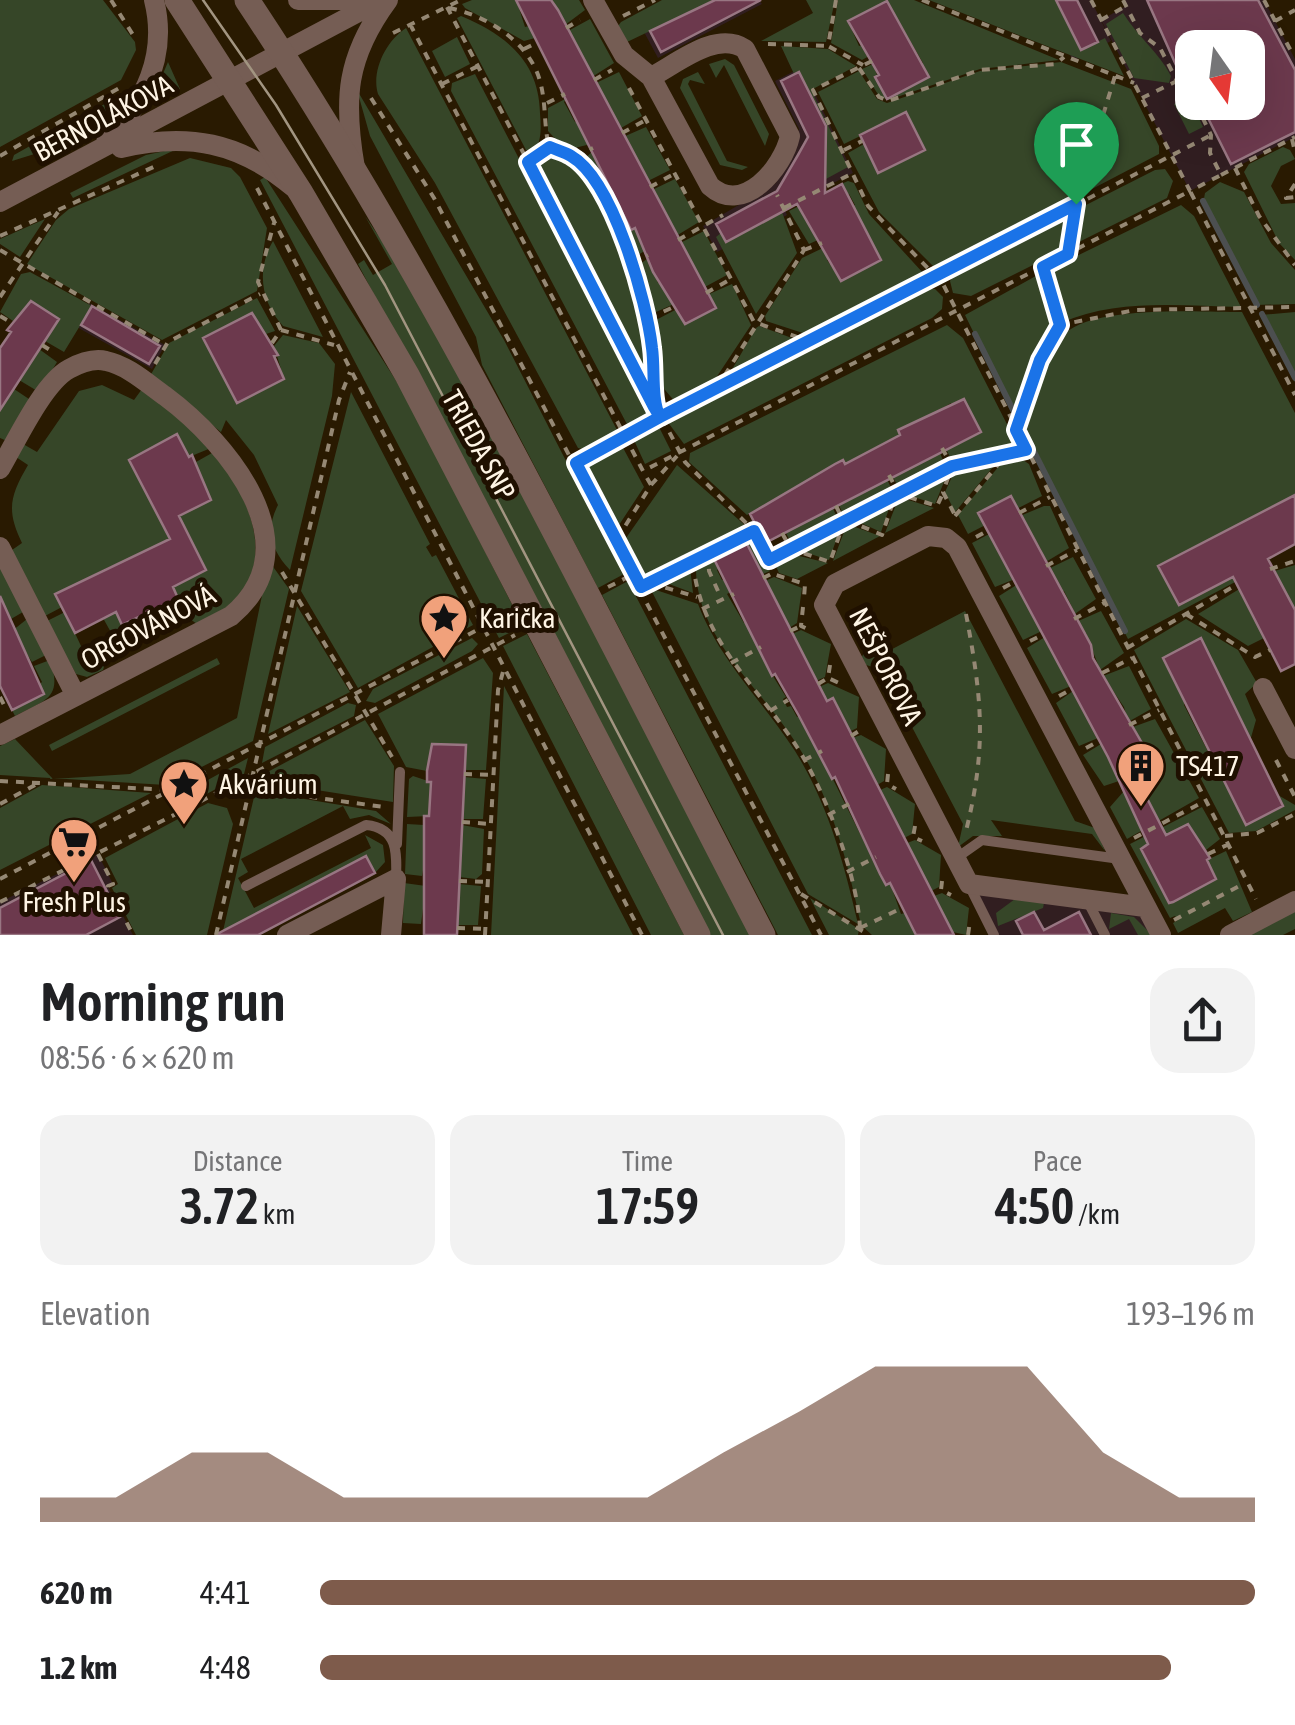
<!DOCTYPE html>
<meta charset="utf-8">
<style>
:root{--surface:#fff;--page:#f2f2f2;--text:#202124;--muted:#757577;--accent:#7e5b4b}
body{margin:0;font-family:"Asap Condensed",sans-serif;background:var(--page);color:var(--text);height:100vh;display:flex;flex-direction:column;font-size:38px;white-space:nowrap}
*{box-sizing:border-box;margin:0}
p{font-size:32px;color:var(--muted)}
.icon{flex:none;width:55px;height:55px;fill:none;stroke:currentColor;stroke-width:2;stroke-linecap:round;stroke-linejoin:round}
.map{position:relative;height:935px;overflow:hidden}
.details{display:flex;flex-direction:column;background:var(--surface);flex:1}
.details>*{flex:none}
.needle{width:65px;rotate:166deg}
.controls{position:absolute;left:1175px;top:30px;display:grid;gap:20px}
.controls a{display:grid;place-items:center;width:90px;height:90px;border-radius:20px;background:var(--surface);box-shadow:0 10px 40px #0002;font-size:50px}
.pin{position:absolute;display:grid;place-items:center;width:85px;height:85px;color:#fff;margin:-102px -42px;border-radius:50% 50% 50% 0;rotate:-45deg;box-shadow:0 0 10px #0007}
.pin .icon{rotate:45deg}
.round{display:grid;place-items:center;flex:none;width:105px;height:105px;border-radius:30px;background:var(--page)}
.overview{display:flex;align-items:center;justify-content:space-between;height:170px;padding:0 40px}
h1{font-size:55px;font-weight:600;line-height:75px}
.stats{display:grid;grid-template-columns:repeat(3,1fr);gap:15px;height:170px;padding:10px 40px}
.stats div{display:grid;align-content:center;border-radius:25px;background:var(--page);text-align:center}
.stats b{font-size:50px;font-weight:600}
.stats small{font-size:28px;font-weight:400}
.stats p{font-size:28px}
.chart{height:280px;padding:20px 40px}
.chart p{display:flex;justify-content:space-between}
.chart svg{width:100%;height:180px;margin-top:10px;fill:var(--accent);opacity:.7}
ul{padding:0 40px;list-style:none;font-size:32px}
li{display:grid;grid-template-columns:160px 120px 1fr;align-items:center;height:75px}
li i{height:25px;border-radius:12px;background:var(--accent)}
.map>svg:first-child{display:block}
.commercial{fill:#311e21;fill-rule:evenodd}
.industrial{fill:#311e20}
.green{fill:#364628}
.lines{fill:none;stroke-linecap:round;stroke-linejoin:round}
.stream{stroke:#4c4f50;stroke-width:6}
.building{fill:#6c394d;stroke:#987682;stroke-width:2.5}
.path{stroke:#958874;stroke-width:4;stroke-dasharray:8 8;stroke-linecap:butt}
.service{stroke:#755d54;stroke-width:10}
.minor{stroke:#755d54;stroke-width:20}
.tertiary{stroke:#755d54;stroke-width:25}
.tram{stroke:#a29581;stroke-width:2.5}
.route-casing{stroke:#fff;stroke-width:20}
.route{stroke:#1a73e8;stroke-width:12}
.labels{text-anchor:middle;stroke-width:10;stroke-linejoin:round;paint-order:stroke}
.street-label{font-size:28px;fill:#fef4e4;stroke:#1f1000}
.poi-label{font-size:28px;fill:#fef4e4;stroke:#1f1000;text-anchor:start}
</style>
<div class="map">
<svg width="1295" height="935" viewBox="0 0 1295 935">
<rect width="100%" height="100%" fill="#291a01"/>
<path class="commercial" d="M1123,0h141l31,59v78l-105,54 -89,-171 25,-14zM1192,48h56v54h-56z
M98,854l15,30 -5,3 25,48h-133v-33z"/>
<path class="industrial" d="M706,0h53l3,4 -104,54 -14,-26z
M1043,0h48l20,41 -38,20z
M802,67l51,106 -69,35 3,7 -70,37 -14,-26 73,-43 23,-54 -24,-48z
M89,303l76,42 -13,24 -77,-43z
M969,885l176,22 16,28h-167z"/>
<path class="green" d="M0,0h103l32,42 1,8 -15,30 -121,67z
M472,0h55l-9,5 7,22 4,-1 6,12 -11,3 -59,-33 -3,-4z
M551,0h28l6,10 -20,15z
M662,0h53l-88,42 -9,-16 3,-4z
M806,0h29l-9,42 -65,-1 52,-28z
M838,0h76l145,60 -79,9 -92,31 -9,-4 -17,-27 11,-5 9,25 41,-26 -36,-62 -39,20 11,25 4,-1 6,11 -7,4 -31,-17z
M929,0h127l25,50 24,-12 19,38z
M1123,13c15,24 35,38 48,63l-2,7 -35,-5 -28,-54z
M461,16c45,19 78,45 79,97 1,13 2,26 -5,38l-9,-1 -69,-132z
M590,19l24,44 -22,14 -24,-46z
M406,28l211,402 -2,6 -28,14 -9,-2 -143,-265 -57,-89c-7,-23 8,-53 28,-66z
M457,37l13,27 -25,13 -13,-26z
M781,46l47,3 28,17 -45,24 37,77 -57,31 -13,-10 5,-7 16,11 27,-65 -26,-54 -6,1z
M725,59l9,6 35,69 -4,12 -41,-81 -8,13 -7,-14z
M168,62l12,27 -24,12 -3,-4z
M1061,62l70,27 28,57v8l-222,116 -58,-58 -31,-59 16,-9 14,28 46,-21 -17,-38 -63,31 -26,-52 41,-21 18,28 10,4 93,-32z
M619,72l23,44 -21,12 -25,-45z
M698,72l7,12 -15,-4 -2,4 39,77 21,6 -6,3 -22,-5 -40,-77 3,-9z
M475,74l176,339 -22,15 -178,-337 1,-8z
M133,88c-29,43 -73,59 -121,73l2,-6z
M357,90l147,250 120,234 -26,14 -116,-223 -6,-28 -106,-201z
M1189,97l14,30 -14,7 -15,-30z
M567,98l-3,4 11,20 4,-1 12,23 -25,6 -18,-19v-23z
M646,127l24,43 -22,11 -25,-44z
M1283,147l7,3 5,9 -14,7 -10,20 10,18 14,-1v57l-16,-17 -35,-71 5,-8z
M179,148l-106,50 -3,-5 76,-38z
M594,150l14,25 -4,3 15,19 -9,4 -28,-40z
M553,156c60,4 95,179 100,227l-3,6 -116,-223z
M190,158l41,10 9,9 27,51 -10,63 -95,49 -135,-76 29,-44 13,-11z
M1165,169l8,12 -6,17 -196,98 -18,-3 -3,-12 6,-10 199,-101z
M265,177l139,216 119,233 -24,12 -239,-458z
M675,179l24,43 -23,14 -24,-46z
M848,181l6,2 15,31 55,60 -115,61 -43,-14 -1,-5 37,-58 23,-11 5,10 -3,3 14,20 40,-20 -30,-53 4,-2 -6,-11 -4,1 -4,-11z
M1220,182l24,10 27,51 24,27v34l-40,1 -52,-101 2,-11z
M622,204l9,26 4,-2 11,22 -8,5 -6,-2 -18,-45z
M801,205l9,24 4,-2 6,12 -11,5 -20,-33z
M1181,205l13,11 47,91c-60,-1 -124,-9 -180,16l-15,-52z
M782,212l15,41 -41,61 -40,-77 5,-4 5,9z
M365,216l36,53 96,175 253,491h-41l-351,-671 6,-4 9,15 19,-11z
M45,219l-25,38 -20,-13v-5z
M704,231l23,44 -24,13 -23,-45z
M273,241l50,96 -40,-11c-22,-24 -27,-56 -10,-85z
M650,257l8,26 5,-2 11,23 -18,8 -7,-4 -12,-42z
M30,272l62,34 -28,46 -19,-11 13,-22 -27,-18 -18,20 -13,-9 21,-38z
M1043,272l14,53 -19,36 -21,60 -52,-106z
M732,284l19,41 -39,59 -36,19 -16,-19 -6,-63 23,-12 7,15 32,-16 -9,-13z
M921,289h14l8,8 -1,12 -10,9 -248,126 -17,-23z
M257,298l18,33 -12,4 -11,-22 -49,25 33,64 48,-23 -10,-33 9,-11 36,8 16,21 -3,32 -42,174c-19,-20 -25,-40 -12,-65l-24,-50 -28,-35 -5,12 -71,-56 19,-33z
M1242,312l53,101v82l-136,70 20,40 55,-29 3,5 -109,58 -106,-207c11,-30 19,-67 39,-94 24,-34 140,-26 181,-26z
M1295,312v70l-35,-67z
M947,325l16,13 50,98 -4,16 -57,9 -7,-14 36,-16 -16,-30 -12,6 -2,-4 -10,6 1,4 -44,17 2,5 -55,29 -2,-4 -10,5 -86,50 -58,-53 1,-9z
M759,326l41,15 -73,37 29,-50z
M39,349l18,13 -18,30 -20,-12z
M102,385l32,15 8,-11 48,34 21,25 -22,9 -12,-22 -47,25 32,64 48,-24 -14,-38 16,-9c36,37 67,110 19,152 -9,8 -23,13 -34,19l-25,-18 8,-3 -69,-37 -55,28 6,13 -17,9 -33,-66 10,-7c-16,-33 -12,-47 6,-78l-12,-8 7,-13 14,8 42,-61z
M14,389l18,12 -25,40 -7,-3v-28z
M351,392l79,152 -4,3 6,10 4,-2 37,70 -115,63 -57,-97z
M658,425l13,26 -26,13 -12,-26z
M621,444l23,43 -25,38 -32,-58 4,-8z
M939,450l6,16 -46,22 -8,-14z
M1020,458l9,6 13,32 -74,38 -10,-19 47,-56z
M999,460l-44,52 -10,-20 10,-22z
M677,465l71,63 -101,49 -21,-39z
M948,472l-13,32 -30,-10z
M886,477l7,15 -50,22 -5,-11z
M899,497l35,11 -49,25z
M892,500l-11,32 -27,-12z
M832,506l6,14 -48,21 -5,-10z
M1044,506h6l19,42 -25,15 -3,-14 -21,-33z
M847,524l33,12 -47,25z
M841,527l-12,33 -31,-10z
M991,533l24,46 -20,8 -23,-44z
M749,536l21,35 -9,4 -16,-35 -31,17 6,11 -3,2 5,10 4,-1 6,12 -5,3 17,29 4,-1 18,43 20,32 -3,2 4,8 4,-1 6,11 4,-2 84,169 5,-1 11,31 4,-1 11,22h-44l-11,-10c-13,-62 -29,-125 -63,-179 -36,-58 -105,-109 -102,-183z
M791,554l37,9 -31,16 -18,-6 -5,-11z
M1073,557l23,42 -24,17 2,-5 -10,-20 -4,1 -12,-23z
M269,561l20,28 -36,152 -87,44 -166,-10v-29l15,-7 38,40 77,-5 107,-56z
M0,565l23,47 -12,7 -11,-15z
M1295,565v45l-24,-38z
M690,567l3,26 -32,-12 1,-3z
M774,577l28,11 -5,35 -8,5 -24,-47z
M628,581l184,354h-34l-176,-340z
M1018,584l24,47 -19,9 -24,-44z
M650,588l48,16c22,57 64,96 97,147 33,53 49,112 63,173l-50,-30z
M1241,588l23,50 -16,8 -50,-32z
M297,606l53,86 -82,42z
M965,611l110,210 20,7 10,23 -13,-17 -101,-14 11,16h-29l-15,11 5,-23 -81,-154 -19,-6 -2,-6 9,-14 7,13z
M1101,611l23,42 -24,17 -14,-37 -4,2 -6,-13z
M65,612l16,34h19l7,11 -4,13 -16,7 -11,-3 -29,-53z
M116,612l7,13 34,-11 3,8 -38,18 -9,-4 -10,-18z
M27,619l19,36 -14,7 -20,-31z
M1186,619l52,31 19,33 -12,11 11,26 -6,21 -49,-102 -17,66 62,120 37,-18 -5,-12 17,10v5l-39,21 -27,2 -95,-183z
M801,630l30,14 -6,33 -9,4 -24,-47z
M527,634l157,301h-33l-148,-289z
M1045,637l26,49 -19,8 -25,-46z
M472,638l6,6 -6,7 -97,52 -9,-2 7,-12z
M217,658l3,6 -168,87 -3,-6z
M483,658l10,15 -7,97h-22l2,-25 -33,-1 -6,27 -21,-4 -28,-53z
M50,660c13,38 -4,40 -35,56l-3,-6 30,-28 -8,-16z
M1129,666l22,43 -23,13 -4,-15 -21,-31z
M828,683l31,14 -2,31 -8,4 -30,-45z
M504,686l129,249h-142z
M1073,691l25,47 -19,8 -23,-43z
M348,703l8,2 -2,11 -92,47 3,-16z
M1155,719l44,79 -72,41 -17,-32 14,-16 14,32 17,-8 -21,-44 15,-8 -8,-24 -4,2 -7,-13z
M365,720l29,46 -1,36 -134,-21 1,-5z
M861,735l25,14 -2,32 -7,4 -25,-47z
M1101,744l18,37 -15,5 -21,-31z
M248,758l-4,16 -58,31 -8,-1 6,-11z
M413,776l18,6 -2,34 -22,1 2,-38z
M464,777l22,2 -3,40h-21z
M42,785l109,8 -151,77v-62z
M887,787l28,17 -3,30 -8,4 -24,-48z
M269,793l107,18 15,13 -22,-9 -19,4 -7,-13 -102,53 7,13 -10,6 16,30 117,-60 -6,-13 18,10 2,17 -10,11 -9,-16 -143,74 31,-134z
M208,803l19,5 6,16 -26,111h-71l-24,-47 6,-4 -13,-26z
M1202,807l18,32 -14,11 -18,-26 -47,26 22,33 -3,2 9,17 47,-23 -9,-19 19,-9 26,61 -19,9 -8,-13 -47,25 -5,-10 5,-3 -3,-4 -5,2 -40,-74z
M407,824l17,1v16h4l-6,35 -17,-2z
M462,825l22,4 -2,45 -6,5 -17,-2z
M915,840l26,15 -2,32 -8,4 -24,-48z
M404,883l22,3 -5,38 -18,-1z
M459,884l22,2 -3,39h-21z
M942,893l27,15 -3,27 -13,-3 -19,-36z
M810,898l49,31 -1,6h-29z
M1015,899l29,4 -1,5 -45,18 -2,-13z
M1295,911v18l-12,6h-34z
M1111,913l23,4 18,18h-14l-9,-16 -20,10z"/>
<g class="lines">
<path class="stream" d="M1203,201l54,104
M1262,314l33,64
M975,334l41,82
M1023,430l102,201"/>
</g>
<path class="building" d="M516,0h35l7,10 158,298 -31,16 -32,-52 -18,-44 -4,2z
M715,0h46l-100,52 -11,-21z
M1056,0h21l21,42 -17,8z
M1147,0h111l37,70v62l-64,32 -31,-62h48v-54h-56v53z
M887,1l42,76 -42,22 -12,-22 4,-2 -31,-54z
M799,72l27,54 -1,67 17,-9 39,76 -40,21 -44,-77 -71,38 -10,-18 61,-33 21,-36 10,-18 -27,-56z
M906,112l19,38 -47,23 -18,-38z
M31,301l28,18 -59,91v-62l11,-16 -4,-2z
M92,306l68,40 -11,18 -68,-39z
M252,313l26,42 -4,1 10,23 -47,24 -34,-65z
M964,399l17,33 -216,111 -15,-29 85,-50 8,-4 2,4 55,-29 -2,-5z
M177,434l12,23 3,-2 19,45 -32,16 27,54 -33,17 7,16 -8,3 -2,10 -9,-3 -18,8 -2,-5 -19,9 -6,-13 -41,21 -20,-39 115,-55 -41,-79z
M1295,495v49l-27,15 27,51v54l-14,7 -48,-94 -54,28 -21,-39z
M1011,496l80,149 2,13 53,92 4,12 -17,9 33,64 22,-11 22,34 -3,2 9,19 -43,23 -4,1 -28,-54 7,-5 -40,-87 -130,-244z
M745,540l82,161 6,-3 121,237h-38l-26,-52 -4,2 -6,-11 -45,-97 -3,2 -33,-63 -24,-42 -3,2 -59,-119z
M0,596l44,98 -32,16 -12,-24z
M1201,638l82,168 -37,19 -83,-167z
M432,744l34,1 -9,190h-33v-119h5l2,-34h-4v-11z
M366,856l9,17 -117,62h-43z
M91,860l29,57 -34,18h-86v-27z
M1034,912l10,18 35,-18 12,23h-68l-7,-14z"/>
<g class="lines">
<path class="path" d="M111,0l24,38
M836,0l-8,46 35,19
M922,0l212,83
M1091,0l99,191 31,-16 -11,-22 1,-18 -16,-33
M1123,0l17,33 20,15 17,33 10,5 5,11
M1264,0l28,53 3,-2
M447,7l238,455 68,68
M449,8c40,8 83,36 92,77 5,21 3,42 8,62 7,3 16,5 22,9 53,30 89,194 84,251
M623,16l32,-16
M1101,20l25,-14
M1275,21l20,-11
M410,24l233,447 547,-280 105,204
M566,28l14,-8
M393,33l68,-33
M768,44l60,2
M524,49l14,-7
M872,61l-59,29 55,116 75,78 313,615
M859,68l20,29 9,4 92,-31 76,-6 8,-7
M594,80l18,-10
M442,84l36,-18
M629,88l125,234 52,18
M371,98l63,100 387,737
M1142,98l35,-17
M547,103l18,-9
M622,133l22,-12
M1292,139l3,13
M844,150l18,-9
M0,156l121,-69
M575,156l18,-8
M528,161l21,-14
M1235,168l24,48 36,49
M1221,175l74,-38
M1295,184l-9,14 9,-1
M650,187l22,-12
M257,188l385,747
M609,206l12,-5
M784,208l69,-35
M0,236l158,-71
M678,240l45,-25
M0,250l165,95
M804,250l18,-7
M1068,254l8,-50 39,-128
M633,263l15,-8
M1043,267l17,58
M706,293l25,-14
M0,297l58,-85
M0,316l12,7
M649,318l27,-12
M281,330l53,15
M272,343l9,-13 -23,-48 16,-59
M42,345l13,8
M155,364l13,-22 92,-48
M716,389l88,-139 -27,-55
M1016,429l24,-69 20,-35 75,-15 160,-3
M942,448l10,18 -9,26 14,27
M576,463l639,-330
M889,475l10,19 38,12 6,-13
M651,485l26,-29
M1019,513l31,-16
M955,516l52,-62
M847,520l35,15 13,-39
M782,533l9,16 39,13 14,-40 -9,-18
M976,537l13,-7
M617,539l34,-54 -8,-14
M708,553l1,18 13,29
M769,561l183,-95 73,-16
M693,563c8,78 63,121 104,184 28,44 64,136 63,188
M1046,566l31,-16
M1270,569l25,-8
M282,572l110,185
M763,578l12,-6
M650,583l47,14
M608,587l26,-13
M641,587l113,-56 22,44 29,9 -1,14
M1003,588l13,-7
M803,607l-2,19 11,5
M702,609l32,-15
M966,614c16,85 21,132 0,217
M1186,614l69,43 15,-7
M1074,619l30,-16
M790,631l11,-5
M1030,641l14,-7
M1127,648l111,-64
M731,663l30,-16
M830,665l-2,13 11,5
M1102,673l30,-15
M818,684l10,-6
M1059,696l13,-7
M0,697l6,12
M770,711l18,-11
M1129,725l30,-15
M851,736l8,-5
M1086,748l13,-7
M804,760l18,-9
M1276,760l19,37
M464,774l29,1
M888,774l-1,10 9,5
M0,781l170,9
M230,786l154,21
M0,804l35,-19
M828,815l21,-11
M462,822l29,2
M915,826l-2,11 9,4
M1225,836l32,-3 38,-19
M1134,838l71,-37
M98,854l15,30 -5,2 25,49
M1208,854l19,-9
M847,872l29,-15
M0,879l483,-252
M459,881l29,1
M942,881l-1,9 10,5
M801,894l68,41
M0,902l188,-94 327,-173
M1174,920l71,-37
M457,928l29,1
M860,928l42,-20
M216,935l123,-535 11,-28
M485,935l13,-245 6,-22
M968,935l2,-14"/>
<path class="service" d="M397,844l3,-72
M955,859l27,-19 138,19
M969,885l25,50
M246,886l120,-61c32,3 31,28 30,54
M1087,900l18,35"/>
<path class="minor" d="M298,0h58
M593,0l31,55 27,22 59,109c33,30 73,-18 80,-50l-45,-87c-29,-19 -67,14 -94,28
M106,142c39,-40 62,-86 48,-142
M121,148c66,-16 119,-6 172,39
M355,168c-12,-69 -9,-111 33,-168
M0,202l381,-202
M0,469c16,-27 43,-86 69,-100 11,-6 25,-11 37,-8 21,4 42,23 59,35 62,46 150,150 66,220l-231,119
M0,547l76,149
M1263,688l32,61
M1145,907l-176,-23 -145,-279 11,-21 93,-48 18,2 11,9 204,388
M287,935l109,-56 -5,56
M1230,935l65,-34"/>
<path class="tertiary" d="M177,0l124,193 106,182 291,560
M247,0c198,298 351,619 516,935"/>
<path class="tram" d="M203,0l73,105 109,180 338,650"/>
</g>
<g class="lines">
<g class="route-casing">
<path id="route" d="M1076,204l-416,213c-9,-17 -5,-48 -8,-69 -5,-46 -39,-168 -81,-192 -6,-4 -15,-6 -21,-9l-22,15 126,245 6,10 -84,46 65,124 113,-56 15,29 183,-94 74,-16 -10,-20 24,-70 20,-35 -17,-58 25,-13 8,-50"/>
</g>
<use href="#route" class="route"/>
</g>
<defs>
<g id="sight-pin" transform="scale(2.5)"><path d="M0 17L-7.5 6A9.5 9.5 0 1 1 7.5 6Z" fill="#f1a17b" stroke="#1f1000"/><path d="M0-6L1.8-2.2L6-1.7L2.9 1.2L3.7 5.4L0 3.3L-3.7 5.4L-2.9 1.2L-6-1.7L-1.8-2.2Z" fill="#111"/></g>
<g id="building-pin" transform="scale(2.5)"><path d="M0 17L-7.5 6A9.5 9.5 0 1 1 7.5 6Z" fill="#f1a17b" stroke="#1f1000"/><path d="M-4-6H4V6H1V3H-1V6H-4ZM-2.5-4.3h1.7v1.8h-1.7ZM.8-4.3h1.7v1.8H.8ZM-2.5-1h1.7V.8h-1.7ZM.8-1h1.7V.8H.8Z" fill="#111"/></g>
<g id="supermarket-pin" transform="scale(2.5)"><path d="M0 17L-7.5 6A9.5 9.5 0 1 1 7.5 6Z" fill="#f1a17b" stroke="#1f1000"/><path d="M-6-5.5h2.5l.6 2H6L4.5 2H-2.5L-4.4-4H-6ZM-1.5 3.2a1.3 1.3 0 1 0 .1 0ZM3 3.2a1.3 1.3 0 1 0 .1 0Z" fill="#111"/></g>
</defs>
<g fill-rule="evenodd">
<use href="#sight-pin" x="444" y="618"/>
<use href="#building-pin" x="1141" y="766"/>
<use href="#sight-pin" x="184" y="784"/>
<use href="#supermarket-pin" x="74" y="842"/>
</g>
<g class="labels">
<g class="street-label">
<text transform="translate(103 118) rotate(-28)" y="10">BERNOLÁKOVA</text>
<text transform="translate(479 445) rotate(61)" y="10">TRIEDA SNP</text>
<text transform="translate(148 627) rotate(-28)" y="10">ORGOVÁNOVÁ</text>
<text transform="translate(886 666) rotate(63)" y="10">NEŠPOROVA</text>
</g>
<g class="poi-label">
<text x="479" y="628">Karička</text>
<text x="1176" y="776">TS417</text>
<text x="219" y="794">Akvárium</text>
<text x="74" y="912" text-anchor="middle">Fresh Plus</text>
</g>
</g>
</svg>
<div class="controls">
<a><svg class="needle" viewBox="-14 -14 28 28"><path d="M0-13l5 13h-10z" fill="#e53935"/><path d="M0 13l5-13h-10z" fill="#757577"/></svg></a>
</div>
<div class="pin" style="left:1076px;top:204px;background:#1e9e55"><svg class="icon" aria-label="arrive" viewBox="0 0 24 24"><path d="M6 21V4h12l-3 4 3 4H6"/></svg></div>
</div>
<section class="details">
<div class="overview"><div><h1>Morning run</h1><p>08:56 · 6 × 620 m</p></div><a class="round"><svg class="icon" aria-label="share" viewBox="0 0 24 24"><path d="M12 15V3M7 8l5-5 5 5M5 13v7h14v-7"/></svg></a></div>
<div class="stats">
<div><p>Distance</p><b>3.72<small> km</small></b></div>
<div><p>Time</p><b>17:59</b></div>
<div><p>Pace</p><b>4:50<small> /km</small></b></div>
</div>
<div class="chart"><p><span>Elevation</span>193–196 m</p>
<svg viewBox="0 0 160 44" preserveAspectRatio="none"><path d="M0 44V38L10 38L20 27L30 27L40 38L50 38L60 38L70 38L80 38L90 27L100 17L110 6L120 6L130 6L140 27L150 38L160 38V44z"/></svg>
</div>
<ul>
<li><b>620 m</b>4:41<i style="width:100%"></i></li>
<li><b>1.2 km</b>4:48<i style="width:91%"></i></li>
</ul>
</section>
